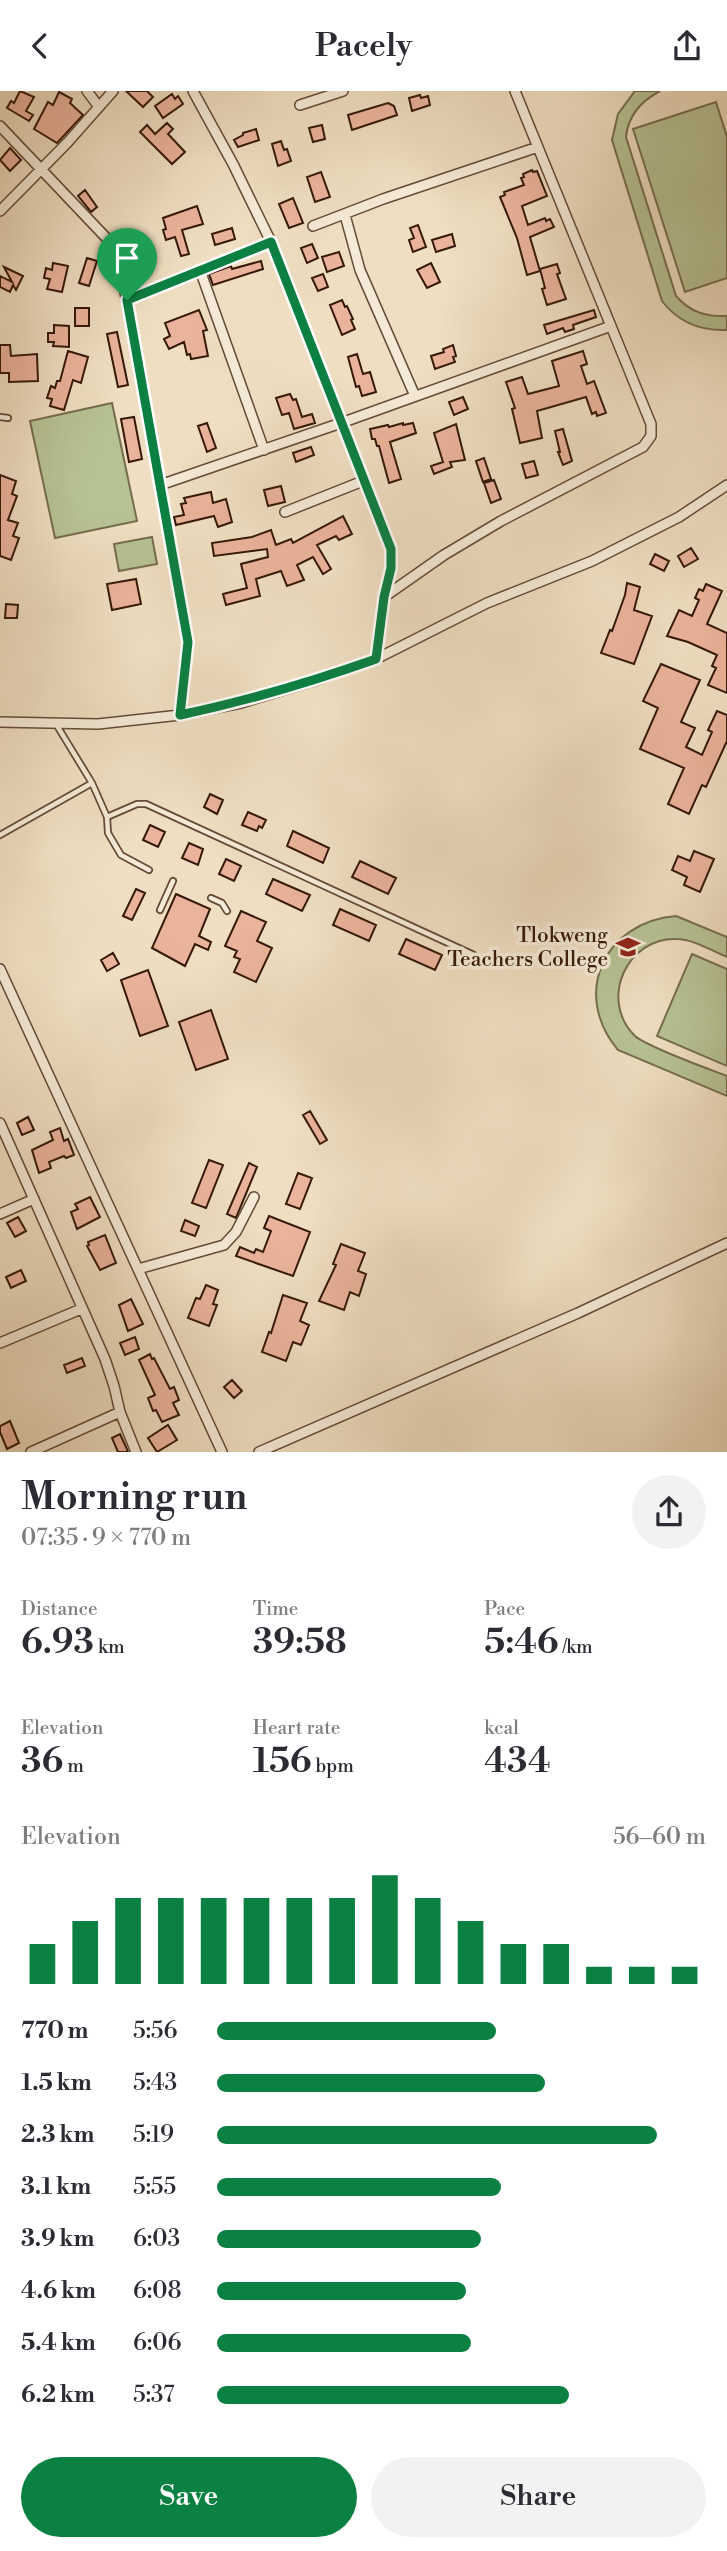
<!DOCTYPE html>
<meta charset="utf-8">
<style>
:root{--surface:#fff;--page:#f2f2f3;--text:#2b2b33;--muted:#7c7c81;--accent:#0b8043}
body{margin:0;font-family:"Libre Bodoni",serif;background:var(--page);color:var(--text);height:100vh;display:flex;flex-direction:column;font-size:26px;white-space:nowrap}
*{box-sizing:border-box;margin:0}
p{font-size:23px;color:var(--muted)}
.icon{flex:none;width:38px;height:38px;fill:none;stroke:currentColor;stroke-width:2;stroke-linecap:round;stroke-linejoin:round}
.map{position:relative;height:1361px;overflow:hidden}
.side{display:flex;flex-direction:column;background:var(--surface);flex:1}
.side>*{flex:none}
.pin{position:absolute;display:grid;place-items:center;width:60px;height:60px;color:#fff;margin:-72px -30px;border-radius:50% 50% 50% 0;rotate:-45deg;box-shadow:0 0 7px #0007}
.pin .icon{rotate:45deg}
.round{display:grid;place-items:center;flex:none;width:74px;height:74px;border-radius:37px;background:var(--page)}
.overview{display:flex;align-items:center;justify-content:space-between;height:119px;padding:0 21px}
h1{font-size:38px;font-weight:600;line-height:52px}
.stats{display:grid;grid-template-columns:repeat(3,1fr);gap:10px;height:119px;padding:7px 21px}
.stats div{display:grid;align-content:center}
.stats b{font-size:35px;font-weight:600}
.stats small{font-size:19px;font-weight:400}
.stats p{font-size:19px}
.chart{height:196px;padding:14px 21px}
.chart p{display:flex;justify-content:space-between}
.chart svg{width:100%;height:126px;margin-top:7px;stroke:var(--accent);stroke-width:6}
.primary-button{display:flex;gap:14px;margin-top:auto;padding:14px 21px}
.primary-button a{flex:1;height:80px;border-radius:42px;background:var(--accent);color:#fff;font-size:28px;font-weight:600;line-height:80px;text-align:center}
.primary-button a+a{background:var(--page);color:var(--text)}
ul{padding:0 21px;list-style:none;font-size:23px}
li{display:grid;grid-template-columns:112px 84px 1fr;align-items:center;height:52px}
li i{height:18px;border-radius:9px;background:var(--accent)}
header{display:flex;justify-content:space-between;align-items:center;height:91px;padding:0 21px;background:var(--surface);font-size:32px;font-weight:600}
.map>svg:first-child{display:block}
.green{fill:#b7c294;stroke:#766d4e;stroke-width:2}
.building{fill:#eab39b;stroke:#361807;stroke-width:2}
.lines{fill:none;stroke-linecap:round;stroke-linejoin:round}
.service-casing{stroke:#644a36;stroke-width:8}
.minor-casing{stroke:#644a36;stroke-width:12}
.service{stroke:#f5ead7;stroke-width:4.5}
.minor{stroke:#f5ead7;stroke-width:9}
.route-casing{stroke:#fff;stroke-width:14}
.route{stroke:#0b8043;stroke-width:9}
.labels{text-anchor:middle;stroke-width:7;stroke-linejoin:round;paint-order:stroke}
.poi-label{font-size:21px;fill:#361807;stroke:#f5ead7;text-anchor:end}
</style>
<header><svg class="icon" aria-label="back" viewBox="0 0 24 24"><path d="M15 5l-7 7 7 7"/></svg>Pacely<svg class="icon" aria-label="share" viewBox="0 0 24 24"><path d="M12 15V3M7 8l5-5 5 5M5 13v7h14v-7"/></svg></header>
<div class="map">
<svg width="727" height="1361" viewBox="0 0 727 1361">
<rect width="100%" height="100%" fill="#efdec1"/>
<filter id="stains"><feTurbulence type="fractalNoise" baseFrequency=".00286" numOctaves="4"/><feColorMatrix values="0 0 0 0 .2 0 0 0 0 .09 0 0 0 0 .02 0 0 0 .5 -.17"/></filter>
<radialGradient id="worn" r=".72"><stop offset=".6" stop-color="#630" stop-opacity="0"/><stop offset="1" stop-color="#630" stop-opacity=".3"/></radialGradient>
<path class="green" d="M635,0h25c-19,10 -32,25 -34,46l50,159c14,16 30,21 51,20v14c-26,1 -49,-8 -65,-29l-50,-161 6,-26z
M716,11l11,35v141l-42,14 -52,-163z
M112,312l25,118 -82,17 -25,-117z
M152,446l5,27 -38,7 -5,-27z
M676,825l51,21v20c-15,-6 -34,-18 -50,-18 -50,-2 -78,60 -43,96 10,11 75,34 93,41v20l-109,-46c-47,-56 -14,-128 58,-134z
M692,863l35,15v97l-70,-30z"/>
<path class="building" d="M20,0l14,6 -8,14 7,4 -4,6 -22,-13 4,-7 3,2z
M126,0h21l6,6 -10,10z
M59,1l13,7 -2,4 13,12 -26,28 -23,-14 14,-27 5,3z
M172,3l3,5 3,-3 5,8 -20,14 -8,-12z
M420,4l1,3 7,-2 2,9 -18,6 -3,-13z
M388,12l6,3 3,9 -45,15 -4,-15z
M167,32l6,6 -5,5 17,18 -13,12 -32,-32 7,-7 8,9z
M322,34l3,14 -12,3 -4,-14z
M256,38l3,11 -21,7 -4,-7 9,-5v-2z
M281,50l3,9 3,-1 4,12 -13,5 -6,-22z
M10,57l11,12 -11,11 -10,-11z
M532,79l1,2 4,-1 10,25 -25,10 6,19 17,-7 1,3 4,-2 4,8 -24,10 10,34 -13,4 -10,-37 -17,-41 5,-2 -1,-3 20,-7 -3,-7 3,-1 -1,-3z
M321,81l9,25 -15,5 -8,-25z
M85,99l12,17 -6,5 -13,-16z
M293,107l10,25 -14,5 -10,-24z
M197,115l6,18 -21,6 7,24 -8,2 -6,-19 -9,3 -3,-10 3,-1 -3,-11z
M418,134l8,22 -13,5 -4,-12 5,-2 -4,-10z
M232,137l3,11 -20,6 -3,-11z
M452,143l3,12 -19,6 -4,-12z
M312,153l6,14 -11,5 -6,-15z
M339,161l5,14 -17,6 -5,-15z
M87,167l10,3 -8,25 -10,-3z
M261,170l2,8 -50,16 -4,-11 22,-8 1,3z
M53,172l15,3 -6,26 -15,-3 3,-10 -6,-1 2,-10 6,2z
M431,172l9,19 -13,6 -10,-18z
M557,173l3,9 -3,1 9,25 -19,6 -5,-16 3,-1 -5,-19z
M4,176l19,9 -7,14 -3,-5 -3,7 -10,-5v-11l12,6z
M323,183l5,13 -10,4 -6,-13z
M342,209l3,7 2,-1 6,13 -2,1 4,9 -13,6 -12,-30z
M75,217h14v18h-14z
M199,219l8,20 -4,1 5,25 -17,3 -1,-5 -3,1 -3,-13 -15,7 -5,-10 6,-3 -5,-13z
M594,219l2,7 -23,8 1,4 -9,3 -2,-4 -16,6 -3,-9z
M54,234l15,1v21l-16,-1 1,-4h-6v-9h6z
M117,241l11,53 -10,2 -11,-53z
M0,254h10l1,11 26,-2 1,27 -29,1v-9h-9z
M453,254l3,11 -3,1 2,5 -20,7 -4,-13 13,-4 -1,-3z
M68,260l20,6 -7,26 -8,-3 -9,30 -14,-4 2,-7 -5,-1 4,-12 4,2 2,-7h3z
M583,260l4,13 -6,2 6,18 7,-3 12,32 -9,3 -1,-4 -4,2 -6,-17 -49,14 5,27 -22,5 -8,-34 3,-1 -9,-26 16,-5 6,17 31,-8 -7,-25z
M357,263l6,20 7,-2 6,20 -14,4 -3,-10 -3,1 -8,-30z
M290,303l3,6 3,-1 6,18 10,-3 3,9 -21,6 -5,-16 -7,2 -6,-17z
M463,306l5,12 -14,6 -5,-13z
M134,326l8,42 -13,3 -8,-43z
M207,332l9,25 -9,4 -9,-26z
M403,332v2l10,-2 3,10 -26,9 11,37 -12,4 -10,-37h-2l-2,-7h-3l-2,-10 18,-4 1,2z
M456,333l9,36 -15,2 2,5 -18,7 -3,-8 12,-4 -9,-29z
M563,338l9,32 -9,4 -5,-13h2l-5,-21z
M311,356l3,8 -18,7 -3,-9z
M484,367l7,21 -8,3 -7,-21z
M534,370l4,14 -12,3 -4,-14z
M0,384l16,6 -4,13 5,2 -9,24 10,3 -5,13 6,2 -8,22 -11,-4z
M494,389l7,19 -10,4 -7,-20z
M281,395l4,16 -17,4 -4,-16z
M211,401l2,11 13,-4 6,23 -14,5 -4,-11 -38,9 -2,-8 10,-2 -3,-11 5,-1 -2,-5z
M343,425l9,18 -13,6 -3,-4 -19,9 14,24 -8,5 -10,-17 -16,8 7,15 -17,6 -6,-15 -25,8 4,17 -34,9 -3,-11 24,-6 -6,-24 27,-7 -1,-8 -53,7 -2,-13 40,-6 19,-7 5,15 15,-6 2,4z
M691,457l7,11 -14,8 -6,-11z
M655,463l14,7 -5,10 -14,-7z
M136,488l5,25 -29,6 -5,-26z
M627,492l13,4 -6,23 18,6 -18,48 -33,-11 9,-23 2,1 13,-36z
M706,493l16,7 -15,33 20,9v60l-19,-8 8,-17 -4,-2 5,-11 -29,-13 -21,-6 12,-26 13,6 7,-16 -4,-2 4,-9 4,2z
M6,513l12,1 -1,13h-12z
M661,573l39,16 -19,42 14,6 -9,19 16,8 10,-23 -4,-2 9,-19 10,4v26l-21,46 -4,-2 -13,29 -21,-10 16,-36 -44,-19 18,-41 -15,-7z
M210,703l13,6 -6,14 -13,-7z
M248,721l18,8 -4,8 -3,-2 -2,5 -15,-6z
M150,734l15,7 -7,15 -15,-7z
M293,740l36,17 -6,15 -36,-17z
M189,752l14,6 -5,16 -16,-7z
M694,760l20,8 -14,33 -16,-7 3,-8 -15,-7 6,-14 12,5z
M226,768l15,7 -7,15 -15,-7z
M360,770l36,17 -8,16 -36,-17z
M273,788l37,16 -8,16 -36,-17z
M136,798l9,4 -13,27 -9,-4z
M176,803l34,15 -11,27 12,6 -3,8 -13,-6 -10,22 -33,-18z
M340,818l36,16 -7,16 -36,-16z
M241,820l25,11 -9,19 15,7 -16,34 -22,-10 6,-13 -6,-2 3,-6 -12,-5z
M406,848l36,16 -7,15 -36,-16z
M113,862l6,11 -12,7 -6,-11z
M148,879l20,56 -28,10 -19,-56z
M211,919l17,49 -32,11 -17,-48z
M310,1020l17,29 -7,4 -17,-29z
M28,1026l6,13 -12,5 -5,-12z
M60,1037l4,13 4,-2 6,16 -8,3 -2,-2 -15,6 2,6 -12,5 -7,-23 21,-10 -3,-8z
M209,1069l14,5 -17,43 -14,-5z
M249,1072l8,4 -21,51 -9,-4z
M298,1082l14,5 -12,31 -14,-5z
M90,1106l10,20 -23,12 -6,-17 7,-3 -3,-5z
M269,1125l41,16 -17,44 -57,-20 4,-9 14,6 2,-4 7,3 8,-21 -7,-3z
M18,1126l8,14 -11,6 -8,-14z
M185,1129l14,6 -4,10 -14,-5z
M105,1144l11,28 -16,7 -13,-24 2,-1 -1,-3z
M341,1153l24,9 -7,18 8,3 -7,22 -9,-4 -6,18 -25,-9 17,-36 -3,-1z
M21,1179l5,11 -15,7 -5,-11z
M206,1194l12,5 -5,14 4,1 -8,21 -21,-8 8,-20 4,1z
M283,1204l24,8 -7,18 9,4 -8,20 -8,-3 -7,19 -24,-9 7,-20 2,1z
M131,1208l12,25 -15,7 -9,-26z
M135,1246l4,12 -14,6 -5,-12z
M150,1263l2,5 2,-1 16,31 4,-2 5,13 -6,3 6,12 -17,7 -6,-12 -3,1 -5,-13 7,-3 -16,-35z
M82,1267l3,8 -18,7 -3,-8z
M232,1289l10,11 -8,7 -10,-11z
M10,1330l9,22 -12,6 -7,-17v-6z
M168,1334l9,15 -20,12 -9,-14z
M120,1343l6,13 2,5h-10l-6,-14z"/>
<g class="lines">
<g class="service-casing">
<path id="service" d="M0,326l8,1
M56,633l36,59 15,34 1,16 13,22 28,15
M107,726l30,-13h9l328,151
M0,744l92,-52
M211,807l11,5 5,8
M160,819l13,-29"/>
</g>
<g class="minor-casing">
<path id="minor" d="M87,0l12,16
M193,0l40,73 38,78 120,307v19l-7,29 -8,62
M300,14l43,-14
M0,35l113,119 5,8 70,389 -8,73
M0,120l67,-68 46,-52
M345,124l15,55 55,126
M313,135l70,-27 155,-52
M200,179l64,180
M126,209l145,-58
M160,394l181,-62 270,-97
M285,421l78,-31
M384,506l60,-42 57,-34 142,-74 8,-11v-12l-136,-333
M0,631l98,2 82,-9 61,-12 72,-22 63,-22 111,-56 105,-42 87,-44 48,-32
M0,878l222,483
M0,1032l105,236 9,27 6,26 -89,40
M0,1123l34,-15
M138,1178l86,-24 12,-13 18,-35
M0,1252l81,-34
M120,1321l16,40
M259,1361l319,-139 149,-70"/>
</g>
<use href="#service" class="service"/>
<use href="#minor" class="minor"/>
</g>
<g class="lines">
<g class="route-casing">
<path id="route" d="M271,151l120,307v19l-7,29 -8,62c-65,23 -129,42 -196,56l8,-73 -61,-342z"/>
</g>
<use href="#route" class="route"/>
</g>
<defs>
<g id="university-bare" transform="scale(1.89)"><path d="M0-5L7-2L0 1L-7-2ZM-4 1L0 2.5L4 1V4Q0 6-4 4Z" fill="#8f2418" stroke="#f5ead7" stroke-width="2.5" paint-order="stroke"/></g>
</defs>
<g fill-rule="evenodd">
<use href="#university-bare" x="628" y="856"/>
</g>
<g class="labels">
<g class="poi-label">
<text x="608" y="851">Tlokweng<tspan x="608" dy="24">Teachers College</tspan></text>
</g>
</g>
<rect width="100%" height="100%" filter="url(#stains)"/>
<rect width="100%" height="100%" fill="url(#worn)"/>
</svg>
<div class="pin" style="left:127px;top:209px;background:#1e9e55"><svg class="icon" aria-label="arrive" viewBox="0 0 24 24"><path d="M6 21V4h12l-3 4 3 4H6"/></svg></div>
</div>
<section class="side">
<div class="overview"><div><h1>Morning run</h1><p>07:35 · 9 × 770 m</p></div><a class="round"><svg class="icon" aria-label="share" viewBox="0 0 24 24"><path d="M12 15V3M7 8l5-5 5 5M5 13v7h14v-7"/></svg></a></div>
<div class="stats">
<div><p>Distance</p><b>6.93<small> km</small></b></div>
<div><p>Time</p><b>39:58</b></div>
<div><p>Pace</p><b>5:46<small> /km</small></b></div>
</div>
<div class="stats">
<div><p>Elevation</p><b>36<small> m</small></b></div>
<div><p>Heart rate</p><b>156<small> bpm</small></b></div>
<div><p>kcal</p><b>434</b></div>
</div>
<div class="chart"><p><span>Elevation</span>56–60 m</p>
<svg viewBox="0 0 160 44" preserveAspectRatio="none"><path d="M5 44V30M15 44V22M25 44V14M35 44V14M45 44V14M55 44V14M65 44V14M75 44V14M85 44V6M95 44V14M105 44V22M115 44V30M125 44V30M135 44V38M145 44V38M155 44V38"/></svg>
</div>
<ul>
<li><b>770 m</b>5:56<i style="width:57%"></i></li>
<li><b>1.5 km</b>5:43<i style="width:67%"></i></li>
<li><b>2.3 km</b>5:19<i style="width:90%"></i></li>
<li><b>3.1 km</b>5:55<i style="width:58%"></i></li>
<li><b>3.9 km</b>6:03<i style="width:54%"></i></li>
<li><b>4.6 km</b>6:08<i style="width:51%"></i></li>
<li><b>5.4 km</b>6:06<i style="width:52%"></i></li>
<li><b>6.2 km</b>5:37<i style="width:72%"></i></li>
</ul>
<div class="primary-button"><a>Save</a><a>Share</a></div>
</section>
